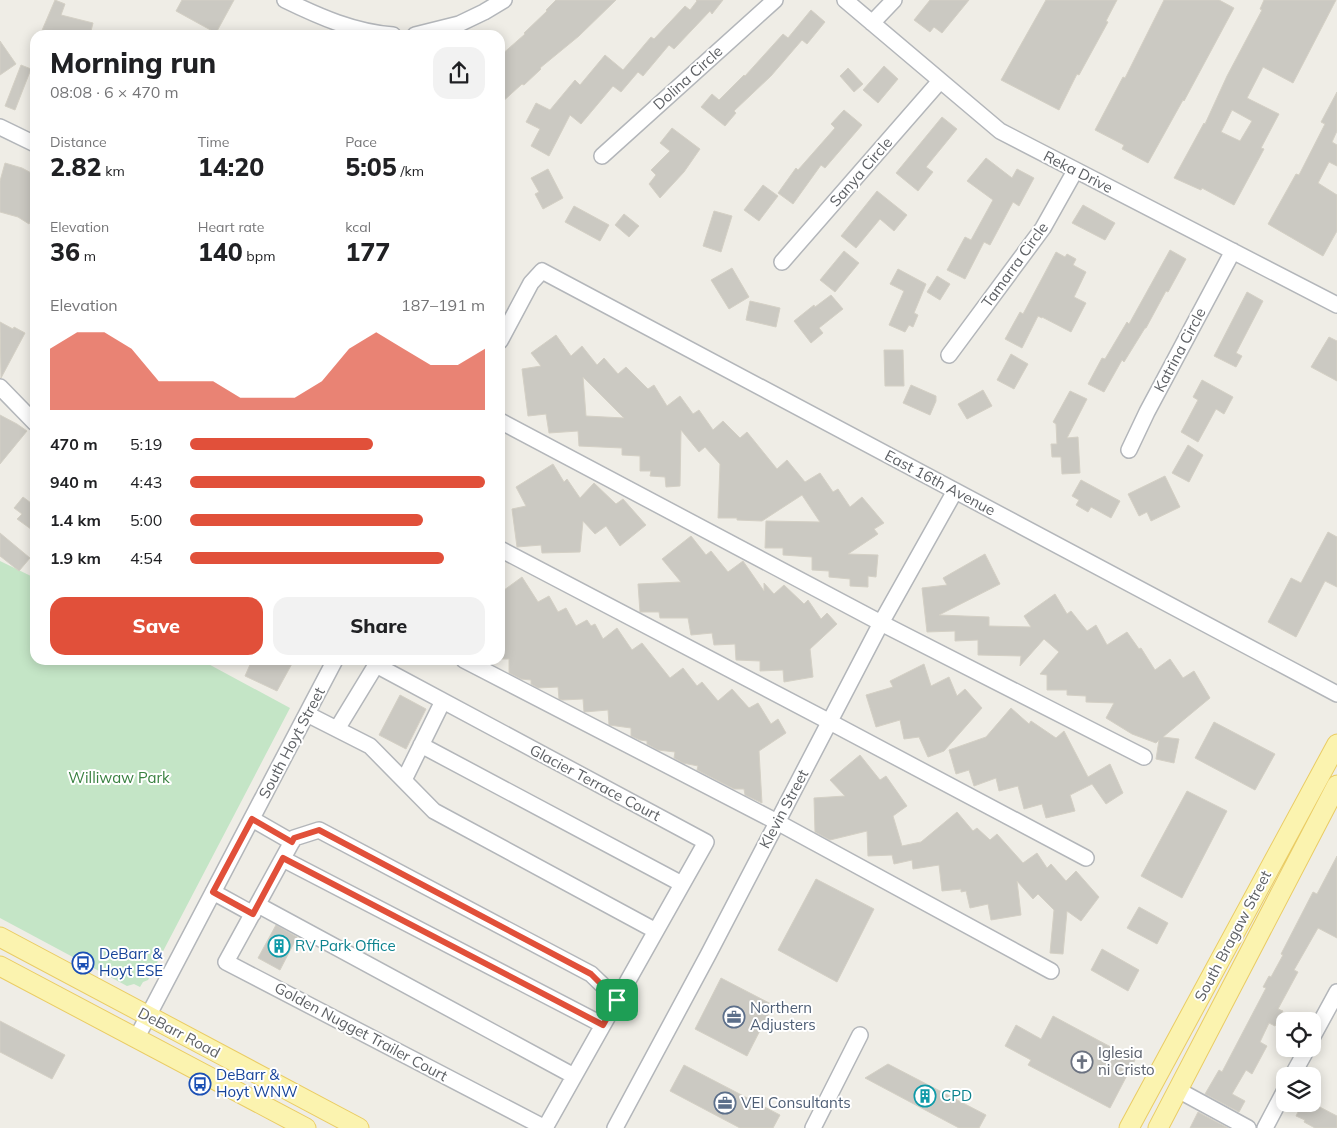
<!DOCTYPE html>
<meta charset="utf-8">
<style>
:root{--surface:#fff;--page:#f2f2f2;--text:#202124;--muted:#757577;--accent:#e1503a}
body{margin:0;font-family:Mulish,sans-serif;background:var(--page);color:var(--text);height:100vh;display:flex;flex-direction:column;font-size:19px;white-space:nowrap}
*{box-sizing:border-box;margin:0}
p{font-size:16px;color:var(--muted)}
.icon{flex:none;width:28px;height:28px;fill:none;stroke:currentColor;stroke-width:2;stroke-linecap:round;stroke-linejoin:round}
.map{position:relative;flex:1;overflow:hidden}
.drawer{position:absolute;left:30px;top:30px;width:475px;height:635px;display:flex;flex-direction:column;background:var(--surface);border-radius:15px;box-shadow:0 2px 12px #0003}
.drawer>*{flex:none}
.controls{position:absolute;left:1276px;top:1012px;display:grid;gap:10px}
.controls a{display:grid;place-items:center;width:45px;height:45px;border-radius:10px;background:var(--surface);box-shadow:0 2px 12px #0003;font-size:25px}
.pin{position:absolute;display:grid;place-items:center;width:42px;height:42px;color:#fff;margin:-21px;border-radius:10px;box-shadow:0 2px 8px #0006}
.round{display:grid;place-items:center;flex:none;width:52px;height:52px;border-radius:15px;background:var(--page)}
.summary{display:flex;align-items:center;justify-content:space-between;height:85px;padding:0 20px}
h1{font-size:28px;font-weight:800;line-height:38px}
.figures{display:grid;grid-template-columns:repeat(3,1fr);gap:8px;height:85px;padding:5px 20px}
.figures div{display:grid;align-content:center}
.figures b{font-size:25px;font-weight:800}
.figures small{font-size:14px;font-weight:400}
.figures p{font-size:14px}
.chart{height:140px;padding:10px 20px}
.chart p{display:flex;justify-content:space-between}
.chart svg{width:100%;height:90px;margin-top:5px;fill:var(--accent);opacity:.7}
.cta{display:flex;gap:10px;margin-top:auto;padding:10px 20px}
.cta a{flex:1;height:58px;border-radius:15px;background:var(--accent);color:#fff;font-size:20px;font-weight:800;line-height:58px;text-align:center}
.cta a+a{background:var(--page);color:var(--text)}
ul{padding:0 20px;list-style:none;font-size:16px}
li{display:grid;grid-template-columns:80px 60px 1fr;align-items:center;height:38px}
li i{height:12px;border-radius:6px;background:var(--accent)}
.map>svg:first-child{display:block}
.green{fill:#c4e5c6}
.building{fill:#cbc9c2;stroke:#d4d0c5;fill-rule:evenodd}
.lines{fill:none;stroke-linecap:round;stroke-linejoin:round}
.minor-casing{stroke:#b3b6ba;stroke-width:18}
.major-casing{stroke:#eacc64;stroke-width:21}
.minor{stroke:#fff;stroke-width:15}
.major{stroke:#fbf3af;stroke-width:19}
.route-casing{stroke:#fff;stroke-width:10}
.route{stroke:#e1503a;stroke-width:6}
.labels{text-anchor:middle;stroke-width:4;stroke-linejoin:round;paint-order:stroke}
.street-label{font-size:15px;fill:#5e6165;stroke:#fff}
.park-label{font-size:15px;fill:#398140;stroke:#fff}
.culture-label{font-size:15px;fill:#0d838f;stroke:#fff;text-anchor:start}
.transit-label{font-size:15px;fill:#164399;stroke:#fff;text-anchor:start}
.service-label{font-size:15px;fill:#4e5e75;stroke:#fff;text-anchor:start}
.worship-label{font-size:15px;fill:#5b616d;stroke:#fff;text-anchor:start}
</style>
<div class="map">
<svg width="1337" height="1128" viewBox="0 0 1337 1128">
<rect width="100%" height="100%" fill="#efede6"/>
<path class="green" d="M0,561l35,17v82h166l89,48 -142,272 -5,2 -3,5 -6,-3 -7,2 -127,-68z"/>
<path class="building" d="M55,0l10,4 -4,11 32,8 -3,12h-50z
M182,0h52l-18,33 -40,-22z
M556,0h60l-37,36 -39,32 1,1 -17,16 -2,-1 -22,20v-48l25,-22 -1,-1 23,-22 -1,-1z
M696,0h27l-11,14 -2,-3 -36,38 -5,-4 -26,31 -5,-4 -17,20 -8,-6 -32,38 -11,-9 -21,41 -18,-10 9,-17 -14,-7 10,-19 14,7 25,-30 5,5 25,-30 18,15 28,-33 3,2 31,-33 5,4 7,-9z
M930,0h39l-27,33 -8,-6 -4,5 -16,-12z
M1046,0h71l-11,21 2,1 -29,53 -2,-1 -18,36 -58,-30z
M1164,0h55l15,8 -50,93 -1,-1 -35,63 -26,-14 2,-4 -29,-15 28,-53 2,1z
M1264,0h72l-43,83 -30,-16 -16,31 32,16 -18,34 3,1 -30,56 -32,-17 -1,2 -27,-12 30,-55 1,1 22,-48 35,-66 -2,-1zM1232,110l20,11 -12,20 -19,-9z
M811,10l14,12 -18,22 -5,-4 -31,36 -37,35 2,2 -11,13 -24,-19 11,-13 7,6 25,-25 1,1 38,-42 5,4z
M0,41l16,23 -16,11z
M21,65l10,4 -16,41 -10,-4z
M884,66l14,13 -20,24 -15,-13z
M848,68l15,16 -9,8 -14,-16z
M1337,92v39l-5,11 5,3v21l-8,-4 -11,21 19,12v36l-14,25 -55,-32 28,-50 3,1 26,-51 -4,-2z
M844,110l18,15 -37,43 -4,-3 -28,39 -15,-11 18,-25 2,2 37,-42 -4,-4z
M942,117l15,12 -31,38 7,5 -15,19 -22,-18z
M672,128l28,21 -16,23 -24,26 -11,-14 7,-9 -5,-5 19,-19 -10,-8z
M986,158l26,20 5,-9 17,9 -15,28 -6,-4 -23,43 -6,-3 -19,37 -18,-9 18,-33 6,3 22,-40 -26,-19z
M5,163l17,5 13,7v38l-6,11 -11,-7 -18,-5v-31z
M548,169l15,29 -20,11 -8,-15 4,-2 -8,-14z
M763,185l15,11 -19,25 -15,-11z
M877,191l30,24 -13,16 -14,-12 -24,29 -15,-12z
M1083,205l32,18 -10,17 -33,-17z
M574,206l35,19 -9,16 -35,-19z
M714,211l18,5 -11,36 -18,-6z
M624,214l15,12 -10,11 -14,-12z
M1170,250l16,9 -18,33 -2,-1 -20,37h-1l-21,34 -2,-2 -18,32 -16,-8 14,-26 3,1 22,-37 2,2z
M844,251l15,12 -24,29 -15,-12z
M1056,252l9,5 2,-3 9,5 -3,6 13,7 -12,25 12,6 -15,29 -29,-15v1l-4,-2 -16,32 -17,-9 15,-27 3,2z
M732,268l17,29 -20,12 -18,-29z
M898,269l28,15 -12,29 4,2 -5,12 -4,-2 -4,7 -16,-7 15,-34 -14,-7z
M937,276l13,8 -10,16 -13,-8z
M1247,292l16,9 -27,52 6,3 -6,11 -22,-11z
M831,295l12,14 -24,19 4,5 -12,10 -17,-22 20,-16 1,2z
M750,301l30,7 -4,19 -30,-7z
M0,322l13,7 1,-2 11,6 -24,45z
M556,335l15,21 11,-10 15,19 7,-7 14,16 8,-7 22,22 6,-4 13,21 13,-10 13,18 6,-4 14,20 10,-9 17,17 7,-6 30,37 10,-9 18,22 15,-9 13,19 5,-3 12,18 12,-10 22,26 -10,6 4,5 -30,20 30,1 -2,22 -8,-1v11l-18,-1v-7l-21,-2v-6l-17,-1v-13l-29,-2v-7h-18l1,-27 54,1 -18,-27 -40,26 -25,-1v-2h-19l2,-54 -15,-17 -6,5 -18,-22 -1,56 -14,1 -1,-10 -15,-1 1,-5h-11v-15l-18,-1v-7l-43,-2 -1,-15 -29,2 -3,-19 -18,2 -6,-47 19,-3 -10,-13zM583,377l41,41 -38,-2z
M1329,337l8,4v40l-26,-14z
M884,350h19l1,36h-19z
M1011,354l17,10 -14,25 -17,-9z
M1202,380l31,17 -9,17 -8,-5 -18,33 -17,-10 17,-32 -5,-3z
M911,385l25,11v5l-6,14 -27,-12z
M983,390l9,16 -25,13 -9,-15z
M1070,391l17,8 -20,39 11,-1 2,36 -18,1 -1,-17h-9l-1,-13h6l-1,-20 -3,-2z
M0,415l17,9 10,7 -27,33z
M1188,445l15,10 -14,27 -17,-9z
M553,464l11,18 3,-3 13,19 14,-15 22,21 7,-5 23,26 -26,21 -14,-20 -11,8 -12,-13 -3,31 -38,1 -1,-8 -24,2 -5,-38 14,-3 -10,-19z
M1165,476l15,31 -29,14 -4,-9 -8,4 -11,-22z
M1081,480l39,21 -9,17 -20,-11 -3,5 -12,-7 3,-5 -7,-4z
M23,497l12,9v26l-18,-13 5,-5 -8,-6z
M1328,532l9,5v50l-12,-6 -29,56 -28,-15 23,-44 10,5z
M0,533l30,25 -11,13 -19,-15z
M691,536l15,19 5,-4 17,21 15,-11 21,30v-8l10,11 10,-9 20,19 4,-4 13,19 6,-6 10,11 -27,25 3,28 -29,5 -1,-12 -23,1v-10l-24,-1 -1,-16 -21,1 -2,-12 -21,2 -3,-17h-28l-1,-6h-19l-2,-28 43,-2 -19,-23z
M985,554l15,30 -61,31 50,2v9l42,1 -7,-11 31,-22 12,20 4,-3 16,20 9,-6 11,20 20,-13 12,17 2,-1 14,22 15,-11 13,19 11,-7 16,27 -47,39 16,2 -5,24 -18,-4 3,-19 -3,3 -24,-9 -26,-16 8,-15 -28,-1v-6l-19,-1v-5h-20v-15l-7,-1 19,-22 -15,-13 -24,27 1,-10 -43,-1v-15l-23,1v-10l-28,1 -5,-44 25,-3 -4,-7z
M522,577l16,25 11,-6 9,16 8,-4 10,18 11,-6 4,6 4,-2 8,15 14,-11 15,22 10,-7 28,35 13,-10 14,18 5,-4 16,19 14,-12 17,19 9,-5 13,21 7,-5 8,14 -27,18 3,52 -17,-8 -1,-6h-10l-37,-19 1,-4 -15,-3 -9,-5 1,-6 -17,-2 -11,-6v-3l-7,-1 -9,-4v-8l-22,-3 -1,-15 -24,2 -1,-13 -21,1 -3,-1 -1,-12 -20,1 -7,-4v-4l-10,-1 -12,-6v-14h-9v-66z
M252,660h42l-17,31 -32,-15z
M924,664l7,22 18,-9 8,19 8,-7 17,19 -38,43 -16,6 -9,-20 -15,2 -4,-19 -24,7 -10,-32 27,-8 -3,-6z
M400,695l26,14 -20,40 -27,-14z
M1011,708l18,16 2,-3 25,17 8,-7 24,46 22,-13 13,29 -17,11 -14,-20 -22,11 5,16 -29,7 -4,-14 -18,5 -6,-23 -19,5 -3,-13 -22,8 -5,-16 -13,4 -7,-24 37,-13z
M1214,722l61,32 -20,36 -60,-32z
M860,755l20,25 6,-4 21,30 -14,10 9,30 19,-4 36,-30 16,19 4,-3 13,12 7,-6 26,29 14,-10 10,15 4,-4 15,17 10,-10 23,26 -18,24 -14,-10 -4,43 -13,-1 4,-43 -16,-16 -5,5 -16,-18 4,34 -30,5 -3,-16 -18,4 -4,-17 -5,1v-3l-19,2 -3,-26 -26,4 -1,-9 -18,4 -2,-9 -24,1 -1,-25 -37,9 -15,-8 -1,-34 31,-2 -15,-16z
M1187,791l40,20 -45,87 -41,-22z
M1337,856v82l-19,-10 -24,42 4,2 -20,37 5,2 -8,15 -6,-3 -9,19 7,4 -15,28 -6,-4 -14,24 13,7 -6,11 -34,-18 14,-24 3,2 44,-84 -3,-1 6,-11 2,1 12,-22 -2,-1 32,-62 4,2z
M816,879l58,30 -37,73 -59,-32z
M1139,907l29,16 -11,21 -30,-16z
M276,925l21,12 -17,33 -22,-12z
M1102,949l37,21 -11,21 -37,-21z
M721,978l52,27 -26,51 -52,-27z
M1053,1016l82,44 -25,48 -82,-43 3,-5 -26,-14 11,-21 25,14z
M0,1021l65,34 -13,24 -52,-27z
M888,1064l98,51 -7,13h-20l-94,-50z
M684,1065l96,50 -7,13h-33l-70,-37z
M1302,1104h12l23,12v12h-22l-11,-6 1,-2 -9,-4z
M1198,1112l30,16h-38z"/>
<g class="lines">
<g class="minor-casing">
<path id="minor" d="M285,0c35,17 69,32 108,35
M845,0l155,131 337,174
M872,23l22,-23
M415,35l44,-11 25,-12 20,-12
M0,127l35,17
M602,156l173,-156
M782,262l158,-181
M500,341l31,-58 11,-12 795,423
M949,355l94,-127 32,-57
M0,387l35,36
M500,421l381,202 263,134
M1129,450l18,-38 86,-161
M500,549l330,173 256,136
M464,660l313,162 274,149
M307,714l63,32 64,65 222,120
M337,729l39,-64 330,177 -161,286
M421,745l261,139
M404,780l39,-79
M252,819l40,23
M283,859l320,166
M213,892l40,22
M258,905l316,171
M1312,1038l25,-46
M136,1039l199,-379
M1292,1076l15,-27
M1178,1090l70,38
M545,1128l-319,-166 68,-124 25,-8 272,144 26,25
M615,1128l93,-173 173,-332 74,-132
M813,1128l47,-93
M1265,1128l20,-38"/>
</g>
<g class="major-casing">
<path id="major" d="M0,937l359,191
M0,966l306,162
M1129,1128l208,-384
M1158,1128l179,-343"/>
</g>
<use href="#minor" class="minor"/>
<use href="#major" class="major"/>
</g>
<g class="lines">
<g class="route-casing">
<path id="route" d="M252,819l40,23 2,-4 25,-8 272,144 26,26 -14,25 -320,-167 -30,56 -40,-22z"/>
</g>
<use href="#route" class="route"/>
</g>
<defs>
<g id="building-ring" transform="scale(1.125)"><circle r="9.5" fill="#fff" stroke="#0f9aa8" stroke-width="1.5"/><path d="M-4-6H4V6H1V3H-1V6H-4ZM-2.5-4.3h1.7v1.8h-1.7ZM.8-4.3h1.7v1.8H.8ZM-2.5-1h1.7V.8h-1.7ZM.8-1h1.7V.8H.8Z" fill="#0f9aa8"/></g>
<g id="bus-ring" transform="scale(1.125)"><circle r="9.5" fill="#fff" stroke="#1a4fb4" stroke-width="1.5"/><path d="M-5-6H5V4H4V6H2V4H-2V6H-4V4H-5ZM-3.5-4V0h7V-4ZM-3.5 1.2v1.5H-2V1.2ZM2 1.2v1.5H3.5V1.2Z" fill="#1a4fb4"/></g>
<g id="office-ring" transform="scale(1.125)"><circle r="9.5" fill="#fff" stroke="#5c6f8a" stroke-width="1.5"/><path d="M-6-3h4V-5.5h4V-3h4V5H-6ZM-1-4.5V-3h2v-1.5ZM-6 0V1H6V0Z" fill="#5c6f8a"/></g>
<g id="church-ring" transform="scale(1.125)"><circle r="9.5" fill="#fff" stroke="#6b7280" stroke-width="1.5"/><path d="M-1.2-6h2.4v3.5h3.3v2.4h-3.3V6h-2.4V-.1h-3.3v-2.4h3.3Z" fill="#6b7280"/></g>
</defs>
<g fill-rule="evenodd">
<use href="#building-ring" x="279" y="946"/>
<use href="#bus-ring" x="83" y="963"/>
<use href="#office-ring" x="734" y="1017"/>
<use href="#church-ring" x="1082" y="1062"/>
<use href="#bus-ring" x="200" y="1084"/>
<use href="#building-ring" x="925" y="1096"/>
<use href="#office-ring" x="725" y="1103"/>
</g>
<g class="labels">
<g class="street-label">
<text transform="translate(688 78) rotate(-42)" y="5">Dolina Circle</text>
<text transform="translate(861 172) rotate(-49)" y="5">Sanya Circle</text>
<text transform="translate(1078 172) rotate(27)" y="5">Reka Drive</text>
<text transform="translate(1015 265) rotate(-54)" y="5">Tamarra Circle</text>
<text transform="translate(1180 350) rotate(-62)" y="5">Katrina Circle</text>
<text transform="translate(940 483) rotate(28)" y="5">East 16th Avenue</text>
<text transform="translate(292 743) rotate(-62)" y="5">South Hoyt Street</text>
<text transform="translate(595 783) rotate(28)" y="5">Glacier Terrace Court</text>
<text transform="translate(784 809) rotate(-62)" y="5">Klevin Street</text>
<text transform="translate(1233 936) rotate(-62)" y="5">South Bragaw Street</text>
<text transform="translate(361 1032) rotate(28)" y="5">Golden Nugget Trailer Court</text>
<text transform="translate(179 1033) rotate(28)" y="5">DeBarr Road</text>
</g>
<g class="park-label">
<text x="119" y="783">Williwaw Park</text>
</g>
<g class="culture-label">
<text x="295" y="951">RV Park Office</text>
<text x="941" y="1101">CPD</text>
</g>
<g class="transit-label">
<text x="99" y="959">DeBarr &amp;<tspan x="99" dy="17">Hoyt ESE</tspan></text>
<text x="216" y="1080">DeBarr &amp;<tspan x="216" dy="17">Hoyt WNW</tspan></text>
</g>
<g class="service-label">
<text x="750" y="1013">Northern<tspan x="750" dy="17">Adjusters</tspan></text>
<text x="741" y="1108">VEI Consultants</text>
</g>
<g class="worship-label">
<text x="1098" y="1058">Iglesia<tspan x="1098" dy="17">ni Cristo</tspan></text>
</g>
</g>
</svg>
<div class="controls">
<a><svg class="icon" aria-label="locate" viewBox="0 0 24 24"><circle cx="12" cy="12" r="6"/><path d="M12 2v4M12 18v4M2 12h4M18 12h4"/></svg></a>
<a><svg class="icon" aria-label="layers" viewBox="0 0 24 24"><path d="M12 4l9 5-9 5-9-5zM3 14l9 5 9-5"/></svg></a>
</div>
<div class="pin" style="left:617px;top:1000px;background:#1e9e55"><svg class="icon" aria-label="arrive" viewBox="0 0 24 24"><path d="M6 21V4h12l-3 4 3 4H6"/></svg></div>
<section class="drawer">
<div class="summary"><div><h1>Morning run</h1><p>08:08 · 6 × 470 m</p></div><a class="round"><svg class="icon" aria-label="share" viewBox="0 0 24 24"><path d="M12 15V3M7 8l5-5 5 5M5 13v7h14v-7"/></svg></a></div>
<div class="figures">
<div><p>Distance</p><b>2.82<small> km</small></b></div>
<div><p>Time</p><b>14:20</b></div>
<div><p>Pace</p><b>5:05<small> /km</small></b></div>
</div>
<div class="figures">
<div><p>Elevation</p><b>36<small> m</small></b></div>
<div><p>Heart rate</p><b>140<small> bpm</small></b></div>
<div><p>kcal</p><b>177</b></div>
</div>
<div class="chart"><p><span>Elevation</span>187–191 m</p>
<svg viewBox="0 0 160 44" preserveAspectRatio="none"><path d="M0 44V14L10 6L20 6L30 14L40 30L50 30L60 30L70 38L80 38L90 38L100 30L110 14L120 6L130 14L140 22L150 22L160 14V44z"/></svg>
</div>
<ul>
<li><b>470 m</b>5:19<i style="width:62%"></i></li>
<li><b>940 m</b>4:43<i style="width:100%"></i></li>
<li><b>1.4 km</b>5:00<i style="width:79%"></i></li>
<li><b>1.9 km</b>4:54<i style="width:86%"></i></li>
</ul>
<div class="cta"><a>Save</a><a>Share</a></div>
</section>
</div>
